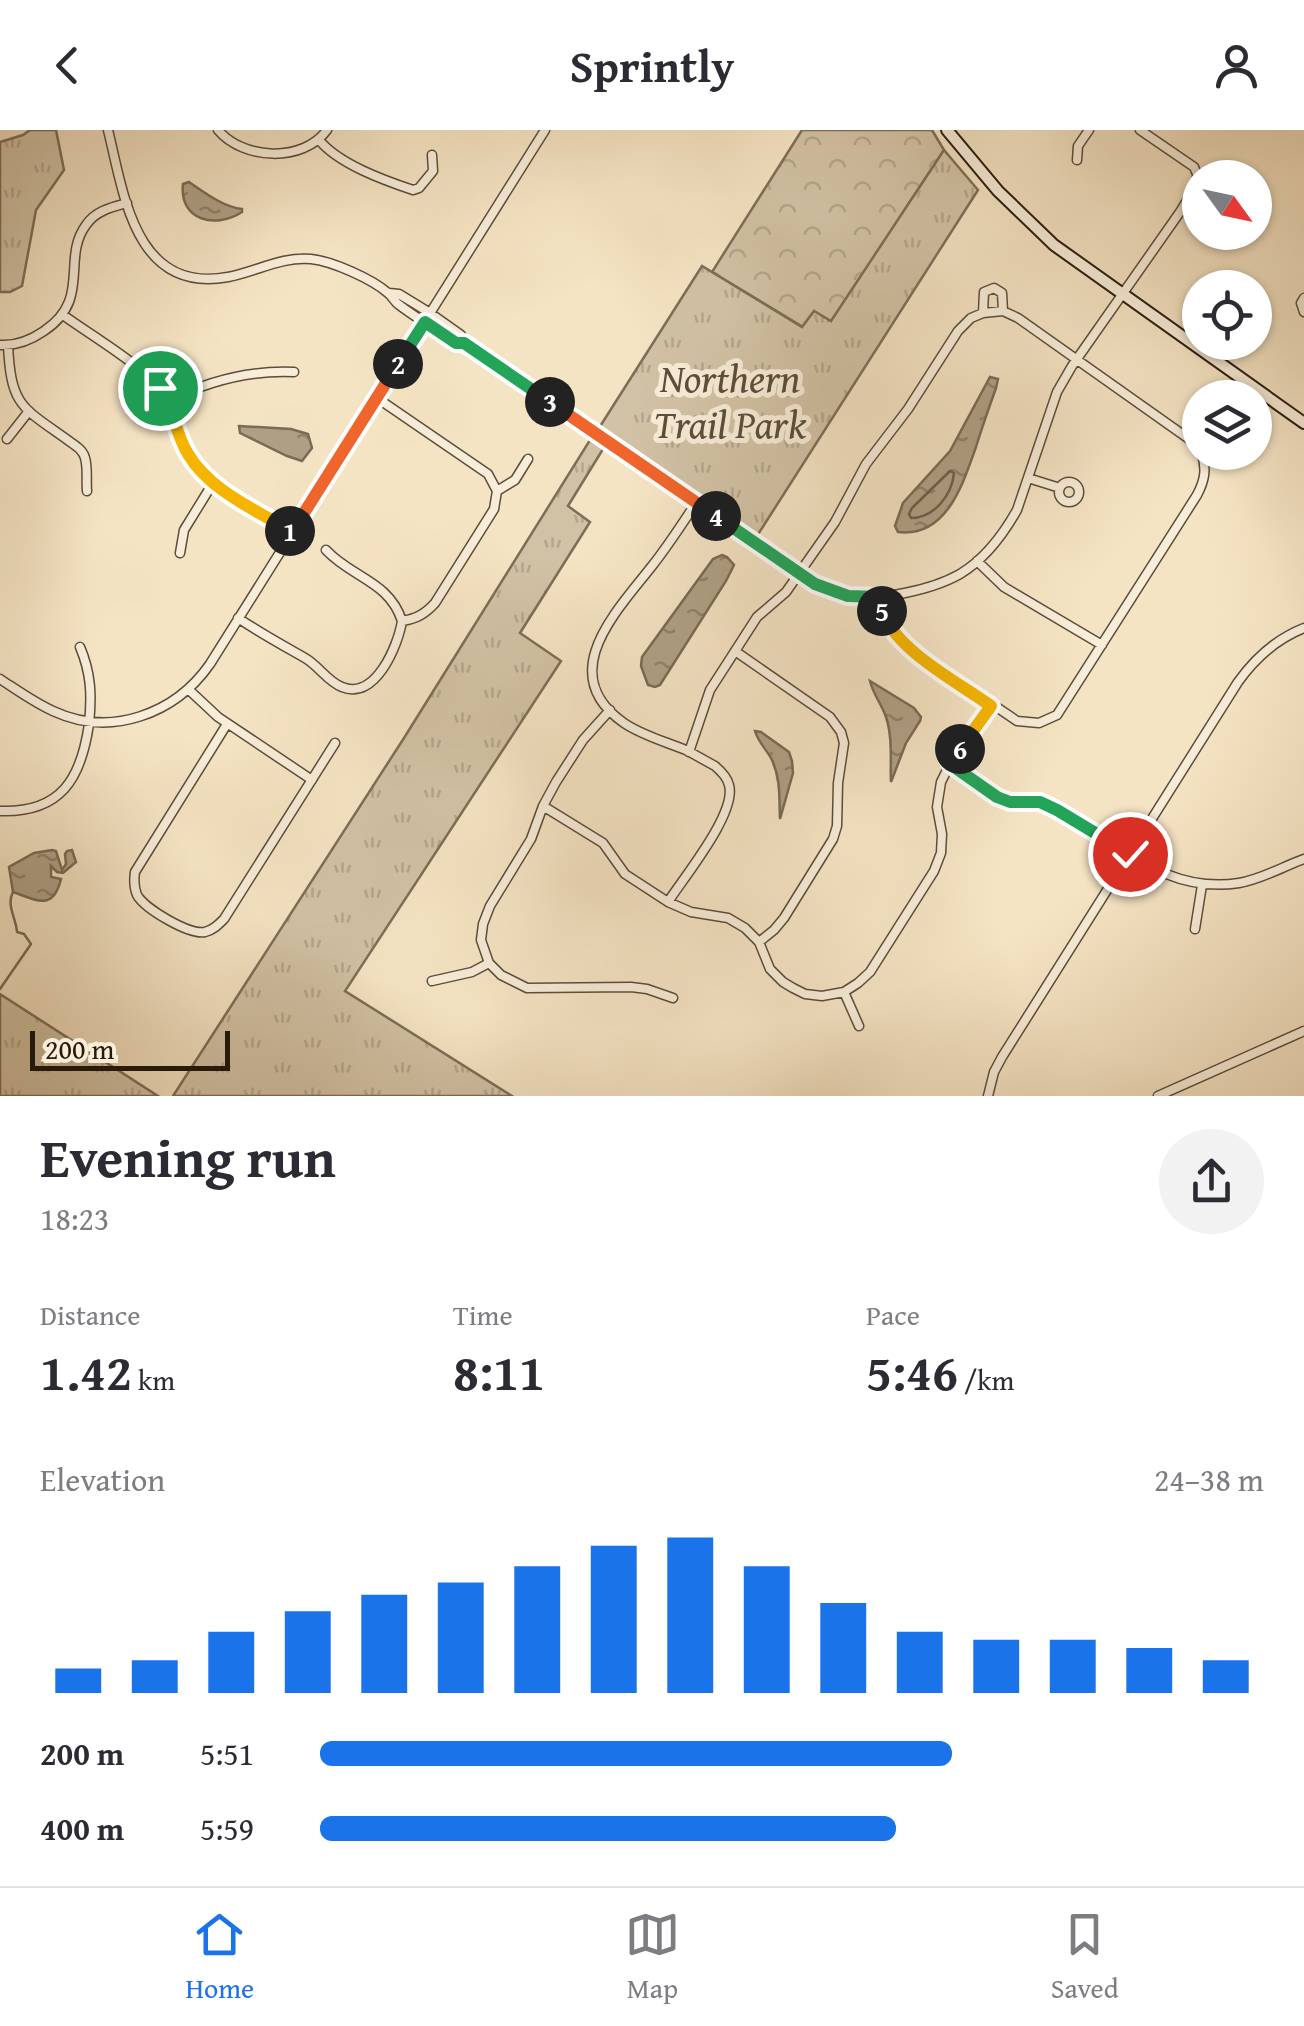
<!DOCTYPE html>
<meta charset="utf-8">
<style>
:root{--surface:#fff;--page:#f2f2f3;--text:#2b2b33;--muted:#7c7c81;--line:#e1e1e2;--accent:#1a73e8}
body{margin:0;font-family:"Gentium Book Plus",serif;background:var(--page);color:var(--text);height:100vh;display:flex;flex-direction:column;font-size:38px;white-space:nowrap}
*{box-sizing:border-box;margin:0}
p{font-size:32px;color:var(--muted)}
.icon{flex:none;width:55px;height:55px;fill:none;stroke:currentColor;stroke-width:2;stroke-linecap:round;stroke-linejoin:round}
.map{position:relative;height:966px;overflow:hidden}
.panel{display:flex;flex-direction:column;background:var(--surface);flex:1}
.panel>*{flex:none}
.needle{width:65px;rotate:123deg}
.buttons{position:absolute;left:1182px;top:30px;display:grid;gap:20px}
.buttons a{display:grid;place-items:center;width:90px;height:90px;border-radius:50%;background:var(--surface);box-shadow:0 2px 8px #0004;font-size:50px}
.scale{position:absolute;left:30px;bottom:25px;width:200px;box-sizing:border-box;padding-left:10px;border:5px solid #281b0c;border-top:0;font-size:28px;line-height:35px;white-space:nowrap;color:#281b0c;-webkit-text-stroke:8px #f8edd9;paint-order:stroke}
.pin{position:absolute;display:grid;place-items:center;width:85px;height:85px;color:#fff;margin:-42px;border:5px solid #fff;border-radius:50%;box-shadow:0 2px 10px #0007}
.km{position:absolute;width:50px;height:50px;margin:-25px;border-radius:50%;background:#222;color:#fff;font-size:28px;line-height:50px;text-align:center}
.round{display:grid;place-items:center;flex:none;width:105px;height:105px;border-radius:52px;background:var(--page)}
.overview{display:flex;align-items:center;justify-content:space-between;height:170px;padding:0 40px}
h1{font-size:55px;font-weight:600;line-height:75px}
.stats{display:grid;grid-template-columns:repeat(3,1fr);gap:15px;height:170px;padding:10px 40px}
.stats div{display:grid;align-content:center}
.stats b{font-size:50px;font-weight:600}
.stats small{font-size:28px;font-weight:400}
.stats p{font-size:28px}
.chart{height:280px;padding:20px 40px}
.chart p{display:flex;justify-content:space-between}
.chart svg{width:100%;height:180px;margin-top:10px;stroke:var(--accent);stroke-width:6}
ul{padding:0 40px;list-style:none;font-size:32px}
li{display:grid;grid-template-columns:160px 120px 1fr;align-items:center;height:75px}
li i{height:25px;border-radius:12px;background:var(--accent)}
header{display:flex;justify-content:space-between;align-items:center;height:130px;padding:0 40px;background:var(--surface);font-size:45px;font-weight:600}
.tabs{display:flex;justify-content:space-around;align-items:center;height:140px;border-top:2px solid var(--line);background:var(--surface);font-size:28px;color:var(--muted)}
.tabs a{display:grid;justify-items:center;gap:5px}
.tabs .on{color:var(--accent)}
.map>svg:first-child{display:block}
.forest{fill:url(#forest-crowns);stroke:#7d6e58;stroke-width:2.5}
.park{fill:url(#park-tufts);stroke:#7d6e58;stroke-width:2.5}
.water{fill:url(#water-ripples);stroke:#796b55;stroke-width:2.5}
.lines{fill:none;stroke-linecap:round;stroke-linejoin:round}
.shore{stroke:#6c5e48;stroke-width:2.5}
.stream{stroke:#796b55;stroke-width:2.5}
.street-casing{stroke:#5b4d3a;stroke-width:11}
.secondary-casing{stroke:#281b0c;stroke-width:14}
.street{stroke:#f8edd9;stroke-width:8}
.secondary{stroke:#f8edd9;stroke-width:10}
.split-1-casing{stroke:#fff;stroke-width:20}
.split-2-casing{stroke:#fff;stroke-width:20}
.split-3-casing{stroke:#fff;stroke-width:20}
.split-4-casing{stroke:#fff;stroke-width:20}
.split-5-casing{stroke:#fff;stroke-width:20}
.split-6-casing{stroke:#fff;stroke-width:20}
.split-7-casing{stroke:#fff;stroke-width:20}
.split-1{stroke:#f5b400;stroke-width:12}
.split-2{stroke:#f0652b;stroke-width:12}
.split-3{stroke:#22a559;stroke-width:12}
.split-4{stroke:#f0652b;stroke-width:12}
.split-5{stroke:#22a559;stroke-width:12}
.split-6{stroke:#f5b400;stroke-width:12}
.split-7{stroke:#22a559;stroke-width:12}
.labels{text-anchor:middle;stroke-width:10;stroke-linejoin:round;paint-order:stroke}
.park-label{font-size:40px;font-style:italic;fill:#5b4d3a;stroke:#f8edd9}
</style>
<header><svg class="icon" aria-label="back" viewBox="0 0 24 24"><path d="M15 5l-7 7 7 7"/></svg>Sprintly<svg class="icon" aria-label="person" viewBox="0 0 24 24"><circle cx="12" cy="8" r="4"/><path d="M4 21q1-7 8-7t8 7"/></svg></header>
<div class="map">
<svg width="1304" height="966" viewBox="0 0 1304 966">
<defs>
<pattern id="forest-crowns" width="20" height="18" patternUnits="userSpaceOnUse" patternTransform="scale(2.5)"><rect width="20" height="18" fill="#d2c2a5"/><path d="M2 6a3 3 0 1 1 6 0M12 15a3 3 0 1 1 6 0" fill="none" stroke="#b4a68d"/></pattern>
<pattern id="park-tufts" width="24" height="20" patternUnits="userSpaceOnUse" patternTransform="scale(2.5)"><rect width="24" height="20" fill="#d2c2a5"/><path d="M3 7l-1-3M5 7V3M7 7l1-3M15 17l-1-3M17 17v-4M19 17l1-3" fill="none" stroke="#b4a68d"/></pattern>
<pattern id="water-ripples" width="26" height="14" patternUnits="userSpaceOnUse" patternTransform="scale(2.5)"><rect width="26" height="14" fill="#afa085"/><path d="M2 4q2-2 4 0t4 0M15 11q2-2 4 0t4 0" fill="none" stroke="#8e826b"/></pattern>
</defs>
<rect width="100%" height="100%" fill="#f5e4c4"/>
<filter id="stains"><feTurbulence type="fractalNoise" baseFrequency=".002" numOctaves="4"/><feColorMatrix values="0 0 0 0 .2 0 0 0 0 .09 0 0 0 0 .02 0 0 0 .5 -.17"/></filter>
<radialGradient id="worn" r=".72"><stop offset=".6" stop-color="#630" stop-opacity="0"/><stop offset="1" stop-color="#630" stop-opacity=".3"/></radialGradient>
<path class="forest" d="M802,0h130l12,20 -113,172 -28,5 -91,-55z"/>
<path class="park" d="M30,0h26l8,40 -28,40 -14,76 -12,6h-10v-150l23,-7z
M944,20l34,40 -221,346 -158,-108 103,-162 100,61 12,-16 17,10z
M590,310l13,9 -35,57 22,16 -70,111 41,28 -216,330 167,105h-339l231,-358z
M0,864l158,102h-158z"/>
<path class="water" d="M189,52c15,10 34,25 53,27v3c-26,17 -63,9 -59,-28z
M990,247l8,2 -2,9c-7,20 -14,39 -20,59 -13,36 -29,91 -78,85l-3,-6 8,-23 47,-52z
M239,296l52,3 17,5 4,14 -10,13 -15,-5 -47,-23z
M722,425l5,2 7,8 -8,16 -66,104 -5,2 -7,-2 -7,-19 1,-9 71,-98z
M870,551l44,27 7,9 -1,4 -14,22 -15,39c-1,-20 2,-44 -5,-65 -4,-12 -13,-23 -16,-36z
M755,601l6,1 28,20 3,9 1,12 -13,46c-1,-21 1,-39 -8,-59 -5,-10 -14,-18 -17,-29z
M52,720l4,1 6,19 4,-6 -1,-10 2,-3 5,-1 4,12 -13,11 -6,-1 -6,-6v11l10,2c-8,33 -25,21 -48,13l-4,-25 25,-14z"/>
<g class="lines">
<path class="shore" d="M950,341l4,2c-2,22 -20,45 -43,45l-2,-4 3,-6z"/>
<path class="stream" d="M0,859l31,-45 -7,-10 -7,-2c-1,-14 -11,-27 -4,-40"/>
<g class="street-casing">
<path id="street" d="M108,0c16,65 27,164 120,147 27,-5 55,-21 83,-18 21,2 61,20 77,34 4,3 6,8 10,11 18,14 39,26 58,39h8l351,241c10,5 19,9 30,12 31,6 87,-6 115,-22 25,-15 43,-39 57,-64l40,-118 15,-26 108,-154 17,-28v-10l-3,-7 -54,-37
M218,0c25,30 85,33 109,0
M319,10c20,24 64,40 94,50l6,-2 14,-17 -1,-16
M1077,30l1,-14 11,-16
M389,163l10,1 31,19 31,22 3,8
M1304,168l-3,5 3,9
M983,183l1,-21 10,-4 8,5 1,18
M63,185c29,21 76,48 98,75 15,19 15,44 27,64 22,37 68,56 104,78
M0,215c17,1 31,-5 44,-14 48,-32 17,-72 42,-106 9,-14 26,-18 41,-22
M8,215c3,62 14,62 61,96 7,5 14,9 16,17 3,10 1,23 2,33
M377,268l111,76 9,17
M168,271c40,-20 82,-31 126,-29
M7,309l22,-28
M1028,348l32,10
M1059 362a10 10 0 1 1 20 0a10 10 0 1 1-20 0Z
M326,420c26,28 63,31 76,71
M180,423l4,-23 29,-47
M977,431l27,26 98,58
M880,467c3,21 10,35 27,49l110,75 22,2 18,-8 140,-220c8,-15 10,-27 4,-43
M238,488c22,15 44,27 67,40 14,8 23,24 37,29 33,14 56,-41 60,-66 14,-2 23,-7 33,-18l59,-94 3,-18 18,-11 13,-21
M735,521l95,66 11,15 3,11 -6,40 -1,43 -4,13 -49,79 -10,12 -15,12
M0,549c17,11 35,24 53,32 58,27 122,3 157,-47l335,-534
M188,559l30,28 94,63
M610,580l-27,30 -27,42 -13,24 -12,33 -41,67 -7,18 -2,16 8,23 12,12 26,13 104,-1 16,2 26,9
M227,594l-92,148c-1,7 -1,16 2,23 8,14 52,40 68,37 8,-2 13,-7 19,-13l111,-176
M689,622l21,-62 47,-73 29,-25 49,-70 31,-58 42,-55 50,-78 13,-13 12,-5 20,-2 15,7 171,121 11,12
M950,634c17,12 37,33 58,37 16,3 28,-1 44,6 64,31 109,88 187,76 23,-4 43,-16 65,-24
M543,676l60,37 22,31 43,28 23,10 37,6 17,10 14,14 11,27 13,13 10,6 12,6 17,2 22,-4 14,-9 12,-11 64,-101 7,-18 1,-19 -5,-27 4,-25 9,-18 41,-58
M0,681c61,2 81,-32 89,-87 3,-29 2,-51 -9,-77
M668,772c16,-25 69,-89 61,-117 -2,-8 -8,-14 -14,-19 -9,-5 -18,-10 -27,-15 -21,-9 -45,-15 -64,-28 -70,-49 -8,-111 28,-157 16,-20 30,-42 44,-63
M1195,799l7,-44
M432,851l40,-9 17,-9
M844,862l15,34
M988,966l6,-24 8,-15 236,-375c18,-25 38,-43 66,-54
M1158,966l146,-65"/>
</g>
<g class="secondary-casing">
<path id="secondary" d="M947,0l51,61 56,54 250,178"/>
</g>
<use href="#street" class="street"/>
<use href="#secondary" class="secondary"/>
</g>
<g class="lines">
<g class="split-1-casing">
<path id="split-1" d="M160,258c14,21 15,45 28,66 22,37 67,55 102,77"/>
</g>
<g class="split-2-casing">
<path id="split-2" d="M290,401l2,1 106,-168"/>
</g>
<g class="split-3-casing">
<path id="split-3" d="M398,234l27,-42 31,21h8l86,59"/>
</g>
<g class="split-4-casing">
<path id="split-4" d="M550,272l166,114"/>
</g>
<g class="split-5-casing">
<path id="split-5" d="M716,386l99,68 33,12 32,1 2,14"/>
</g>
<g class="split-6-casing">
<path id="split-6" d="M882,481c15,40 74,70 109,95l-31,43"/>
</g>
<g class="split-7-casing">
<path id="split-7" d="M960,619l-10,15 47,33 13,5h30l17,8 73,44"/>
</g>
<use href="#split-1" class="split-1"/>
<use href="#split-2" class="split-2"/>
<use href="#split-3" class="split-3"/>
<use href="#split-4" class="split-4"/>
<use href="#split-5" class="split-5"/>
<use href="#split-6" class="split-6"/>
<use href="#split-7" class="split-7"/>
</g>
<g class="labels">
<g class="park-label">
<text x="730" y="262">Northern<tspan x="730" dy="46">Trail Park</tspan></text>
</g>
</g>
<rect width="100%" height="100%" filter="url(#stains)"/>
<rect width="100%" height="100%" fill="url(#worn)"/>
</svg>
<div class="buttons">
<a><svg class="needle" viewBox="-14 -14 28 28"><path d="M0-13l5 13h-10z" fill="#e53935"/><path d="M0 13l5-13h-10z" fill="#7c7c81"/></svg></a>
<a><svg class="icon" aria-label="locate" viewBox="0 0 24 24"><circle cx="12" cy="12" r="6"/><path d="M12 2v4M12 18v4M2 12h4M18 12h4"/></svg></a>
<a><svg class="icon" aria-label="layers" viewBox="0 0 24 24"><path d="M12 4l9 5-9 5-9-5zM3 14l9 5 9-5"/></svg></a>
</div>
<div class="scale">200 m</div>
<div class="pin" style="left:160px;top:258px;background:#1e9e55"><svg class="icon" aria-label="arrive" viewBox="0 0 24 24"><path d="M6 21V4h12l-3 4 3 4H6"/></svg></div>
<div class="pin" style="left:1130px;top:724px;background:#d93025"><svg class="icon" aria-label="check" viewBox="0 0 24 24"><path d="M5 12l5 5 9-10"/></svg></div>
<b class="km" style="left:290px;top:401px">1</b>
<b class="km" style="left:398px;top:234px">2</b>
<b class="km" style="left:550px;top:272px">3</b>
<b class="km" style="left:716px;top:386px">4</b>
<b class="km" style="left:882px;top:481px">5</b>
<b class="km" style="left:960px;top:619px">6</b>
</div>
<section class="panel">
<div class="overview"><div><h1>Evening run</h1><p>18:23</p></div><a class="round"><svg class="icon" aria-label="share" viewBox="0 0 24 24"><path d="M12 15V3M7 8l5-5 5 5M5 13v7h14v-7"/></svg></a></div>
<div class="stats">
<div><p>Distance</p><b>1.42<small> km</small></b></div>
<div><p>Time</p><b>8:11</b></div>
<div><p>Pace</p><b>5:46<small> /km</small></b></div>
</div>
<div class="chart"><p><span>Elevation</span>24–38 m</p>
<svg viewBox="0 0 160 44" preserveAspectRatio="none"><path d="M5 44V38M15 44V36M25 44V29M35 44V24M45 44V20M55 44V17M65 44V13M75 44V8M85 44V6M95 44V13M105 44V22M115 44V29M125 44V31M135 44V31M145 44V33M155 44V36"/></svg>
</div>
<ul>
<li><b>200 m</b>5:51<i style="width:67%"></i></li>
<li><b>400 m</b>5:59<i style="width:61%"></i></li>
</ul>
</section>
<nav class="tabs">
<a class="on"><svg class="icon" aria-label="home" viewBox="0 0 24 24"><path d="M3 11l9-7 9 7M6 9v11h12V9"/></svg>Home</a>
<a><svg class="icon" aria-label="map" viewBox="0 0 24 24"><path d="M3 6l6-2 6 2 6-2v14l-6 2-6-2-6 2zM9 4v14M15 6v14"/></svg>Map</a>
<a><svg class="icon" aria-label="saved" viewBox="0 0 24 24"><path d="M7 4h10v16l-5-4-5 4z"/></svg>Saved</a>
</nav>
